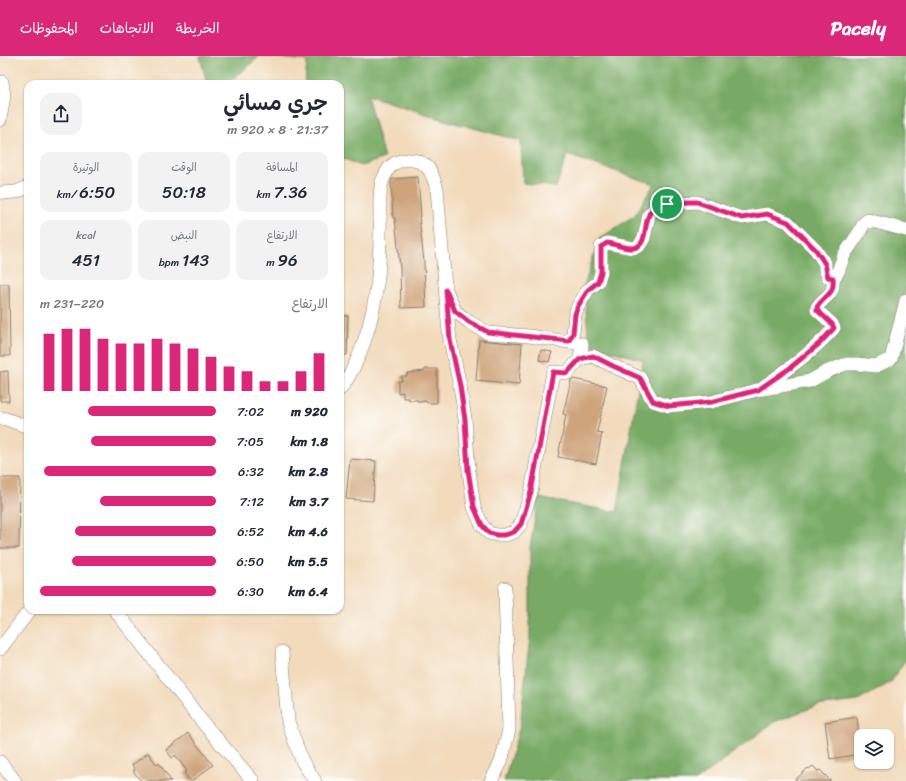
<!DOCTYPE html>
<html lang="ar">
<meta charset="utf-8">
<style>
:root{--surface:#fff;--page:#f2f2f3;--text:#1f2937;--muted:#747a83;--accent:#db2777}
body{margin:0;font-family:Sriracha,"Playpen Sans Arabic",sans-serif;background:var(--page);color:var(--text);direction:rtl;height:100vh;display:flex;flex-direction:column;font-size:15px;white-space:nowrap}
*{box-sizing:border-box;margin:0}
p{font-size:13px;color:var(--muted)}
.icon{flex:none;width:22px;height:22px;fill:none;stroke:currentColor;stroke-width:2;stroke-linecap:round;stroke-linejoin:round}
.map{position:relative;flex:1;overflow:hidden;direction:ltr}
.drawer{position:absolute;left:24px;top:24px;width:320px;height:534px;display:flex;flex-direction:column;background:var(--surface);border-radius:12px;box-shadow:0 1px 3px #0004;direction:rtl}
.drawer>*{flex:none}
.controls{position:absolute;left:854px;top:673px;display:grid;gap:8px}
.controls a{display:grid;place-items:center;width:40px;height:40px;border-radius:8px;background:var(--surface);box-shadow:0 1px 3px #0004;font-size:20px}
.pin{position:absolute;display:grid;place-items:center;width:34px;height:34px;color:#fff;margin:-17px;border:2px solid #fff;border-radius:50%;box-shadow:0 1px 4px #0007}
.round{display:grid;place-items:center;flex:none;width:42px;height:42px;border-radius:12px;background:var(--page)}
.summary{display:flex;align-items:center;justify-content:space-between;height:68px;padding:0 16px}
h1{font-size:22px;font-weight:600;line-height:30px}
.figures{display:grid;grid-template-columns:repeat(3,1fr);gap:6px;height:68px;padding:4px 16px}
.figures div{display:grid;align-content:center;border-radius:10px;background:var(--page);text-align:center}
.figures b{font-size:17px;font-weight:600}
.figures small{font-size:11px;font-weight:400}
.figures p{font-size:11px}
.chart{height:112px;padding:8px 16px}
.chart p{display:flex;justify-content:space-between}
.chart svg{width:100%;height:72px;margin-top:4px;stroke:var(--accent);stroke-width:6}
ul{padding:0 16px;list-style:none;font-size:13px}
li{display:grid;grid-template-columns:64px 48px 1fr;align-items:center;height:30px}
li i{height:10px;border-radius:5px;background:var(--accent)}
header{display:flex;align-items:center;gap:24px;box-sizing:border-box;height:56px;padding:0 20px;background:var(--accent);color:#fff}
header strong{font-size:19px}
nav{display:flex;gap:22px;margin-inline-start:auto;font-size:14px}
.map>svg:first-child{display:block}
.forest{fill:#78aa65;stroke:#4a6340}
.building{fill:#cea47b}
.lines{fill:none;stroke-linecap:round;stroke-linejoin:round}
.minor-casing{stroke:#877b6c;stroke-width:14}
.minor{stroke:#fff;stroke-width:13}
.route-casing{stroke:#fff;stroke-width:8}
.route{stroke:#db2777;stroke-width:5}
</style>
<header>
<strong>Pacely</strong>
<nav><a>الخريطة</a><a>الاتجاهات</a><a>المحفوظات</a></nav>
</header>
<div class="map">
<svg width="906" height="725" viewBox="0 0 906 725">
<rect width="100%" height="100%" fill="#fdfcf7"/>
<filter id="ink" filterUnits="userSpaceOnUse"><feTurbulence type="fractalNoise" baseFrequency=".025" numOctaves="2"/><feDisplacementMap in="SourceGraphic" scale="8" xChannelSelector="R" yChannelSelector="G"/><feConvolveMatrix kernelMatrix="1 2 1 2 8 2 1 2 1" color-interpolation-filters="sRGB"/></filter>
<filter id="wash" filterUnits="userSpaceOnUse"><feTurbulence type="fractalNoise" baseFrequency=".012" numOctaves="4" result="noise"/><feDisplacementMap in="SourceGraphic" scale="16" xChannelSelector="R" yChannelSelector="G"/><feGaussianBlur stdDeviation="0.9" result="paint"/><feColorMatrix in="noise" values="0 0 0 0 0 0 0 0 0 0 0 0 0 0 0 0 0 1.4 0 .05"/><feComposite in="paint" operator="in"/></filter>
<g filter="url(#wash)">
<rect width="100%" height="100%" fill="#f2dabb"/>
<path class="forest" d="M199,0h707v603l-15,23 -33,19 -42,5 -42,16 -78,59h-192l16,-55 10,-90v-88l8,-50 79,14 26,-152 -49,-14 -6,-12 -4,-48 15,-47 36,-24 19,-31 -87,-29 -11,32 -33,-4 -2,-42 -73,-20 -81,-26 17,63 -23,8 -21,-9v-73h-35l2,-23 -47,-5 -29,24 -2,4h-22l-6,-24z"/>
<g id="blocks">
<path class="building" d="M418,121l3,39h-2l5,46 2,45 -25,1 -1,-40 -5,-50h-2l-2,-36 1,-3z
M0,228h9l1,72h-10z
M340,260h8l-1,39h-7z
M479,284l43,4 -3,41 -43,-4z
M541,294l11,2 -3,10 -10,-2z
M425,313h12v34h-10v-2l-9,1v-2h-9v-2h-6v-6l-5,1v-12h4l-1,-5h6v-3l18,-2z
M8,315l1,30h-9v-29z
M573,323l34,7 -10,46 5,1 -6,31 -38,-7 8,-42 -3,-1 8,-34z
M350,403l26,2 -3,40 -27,-2z
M0,422h20l-1,70h-19z
M857,661l4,37 -31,5 -5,-37z
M188,677l25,32 -21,16h-2l-6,-8 3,-2 -12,-16 -3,3 -6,-8z
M148,697l9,12 2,-2 12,18h-30l-8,-10 2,-1 -3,-5z
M813,710l5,5 2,-1 11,11h-37l14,-13 1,1z"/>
</g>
</g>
<g filter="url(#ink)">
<use href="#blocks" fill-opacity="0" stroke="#877b6c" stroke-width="1"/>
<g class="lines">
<g class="minor-casing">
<path id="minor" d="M0,26h2l2,14 -4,24
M0,137l16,-1 12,-5
M569,285l4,-8 2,-19 3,-8 10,-16 10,-8 3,-10v-25l6,-4 26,5 6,-2 5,-8 5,-23 4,-5 14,-6 30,-2 45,16 25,-4 21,8 28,28 9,14v5l3,8 5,1 3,-3 2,-3 6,-17 15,-22 5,-10 4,-3 38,10
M580,303l13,-3 20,10 27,12 13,23 16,5 42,-4 46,-12 53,-9 18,-10 18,-7h11l19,2 15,-7 15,-59
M763,331c25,-18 51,-36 71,-59l-2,-4 -15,-14v-3c8,-12 18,-11 16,-29
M340,333c8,-9 13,-20 18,-31 17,-41 22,-81 22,-125 1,-13 -2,-39 2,-51 2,-5 5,-12 9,-16 8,-8 25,-8 34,-1 7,5 9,16 12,24l11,133 2,18 10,46 5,33 4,52 5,36 8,18 7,8 8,2h8l9,-3 7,-8 10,-32 22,-120 14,1 13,-14 2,-15 -53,-8 -41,-3 -19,-11 -14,-11 -9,-21
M0,362l6,1 22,8
M115,554l89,114 49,57
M0,593l30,-39
M282,596l6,70 14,39 13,20
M0,706l15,19
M491,725l10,-19 8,-32 -4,-142"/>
</g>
<use href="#minor" class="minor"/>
</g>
</g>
<g class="lines" filter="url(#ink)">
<g class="route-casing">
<path id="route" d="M697,146l45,16 25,-4 21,8 28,28 9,14 3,13 5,1c2,17 -8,17 -16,29v3l15,14 2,4 -14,15 -30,25 -32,22 -47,12 -42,4 -16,-5 -13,-23 -27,-12 -20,-10 -13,3 -13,14 -14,-1 -22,120 -10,32 -7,8 -9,3h-8l-8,-2 -7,-8 -8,-18 -6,-37 -3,-50 -5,-34 -10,-46 -4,-50 9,21 14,11 19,10 81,9 4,-8 2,-19 3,-8 10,-16 10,-8 3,-10v-25l6,-4c8,1 17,5 24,5 19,1 11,-29 21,-38 10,-9 33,-8 45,-8z"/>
</g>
<use href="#route" class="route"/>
</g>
</svg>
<div class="controls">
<a><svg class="icon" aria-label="layers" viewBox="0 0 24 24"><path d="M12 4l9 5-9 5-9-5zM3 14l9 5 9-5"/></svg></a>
</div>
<div class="pin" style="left:667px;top:148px;background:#1e9e55"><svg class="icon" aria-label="arrive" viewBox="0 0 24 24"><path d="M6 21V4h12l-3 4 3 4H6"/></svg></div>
<section class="drawer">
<div class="summary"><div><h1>جري مسائي</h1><p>21:37 · 8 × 920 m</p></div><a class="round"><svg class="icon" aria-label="share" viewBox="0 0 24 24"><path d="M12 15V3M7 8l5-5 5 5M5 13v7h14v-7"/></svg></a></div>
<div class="figures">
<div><p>المسافة</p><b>7.36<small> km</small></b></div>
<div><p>الوقت</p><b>50:18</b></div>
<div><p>الوتيرة</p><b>6:50<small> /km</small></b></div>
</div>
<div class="figures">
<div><p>الارتفاع</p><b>96<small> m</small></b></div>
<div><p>النبض</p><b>143<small> bpm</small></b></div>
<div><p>kcal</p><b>451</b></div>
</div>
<div class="chart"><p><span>الارتفاع</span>220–231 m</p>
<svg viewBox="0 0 160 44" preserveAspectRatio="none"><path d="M5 44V9M15 44V6M25 44V6M35 44V12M45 44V15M55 44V15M65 44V12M75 44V15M85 44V18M95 44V23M105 44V29M115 44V32M125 44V38M135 44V38M145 44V32M155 44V21"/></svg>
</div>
<ul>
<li><b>920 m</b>7:02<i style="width:73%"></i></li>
<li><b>1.8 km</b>7:05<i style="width:71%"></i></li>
<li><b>2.8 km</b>6:32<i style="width:98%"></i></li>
<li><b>3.7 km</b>7:12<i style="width:66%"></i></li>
<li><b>4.6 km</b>6:52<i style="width:80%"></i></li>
<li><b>5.5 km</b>6:50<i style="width:82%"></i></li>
<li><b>6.4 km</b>6:30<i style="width:100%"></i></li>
</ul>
</section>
</div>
